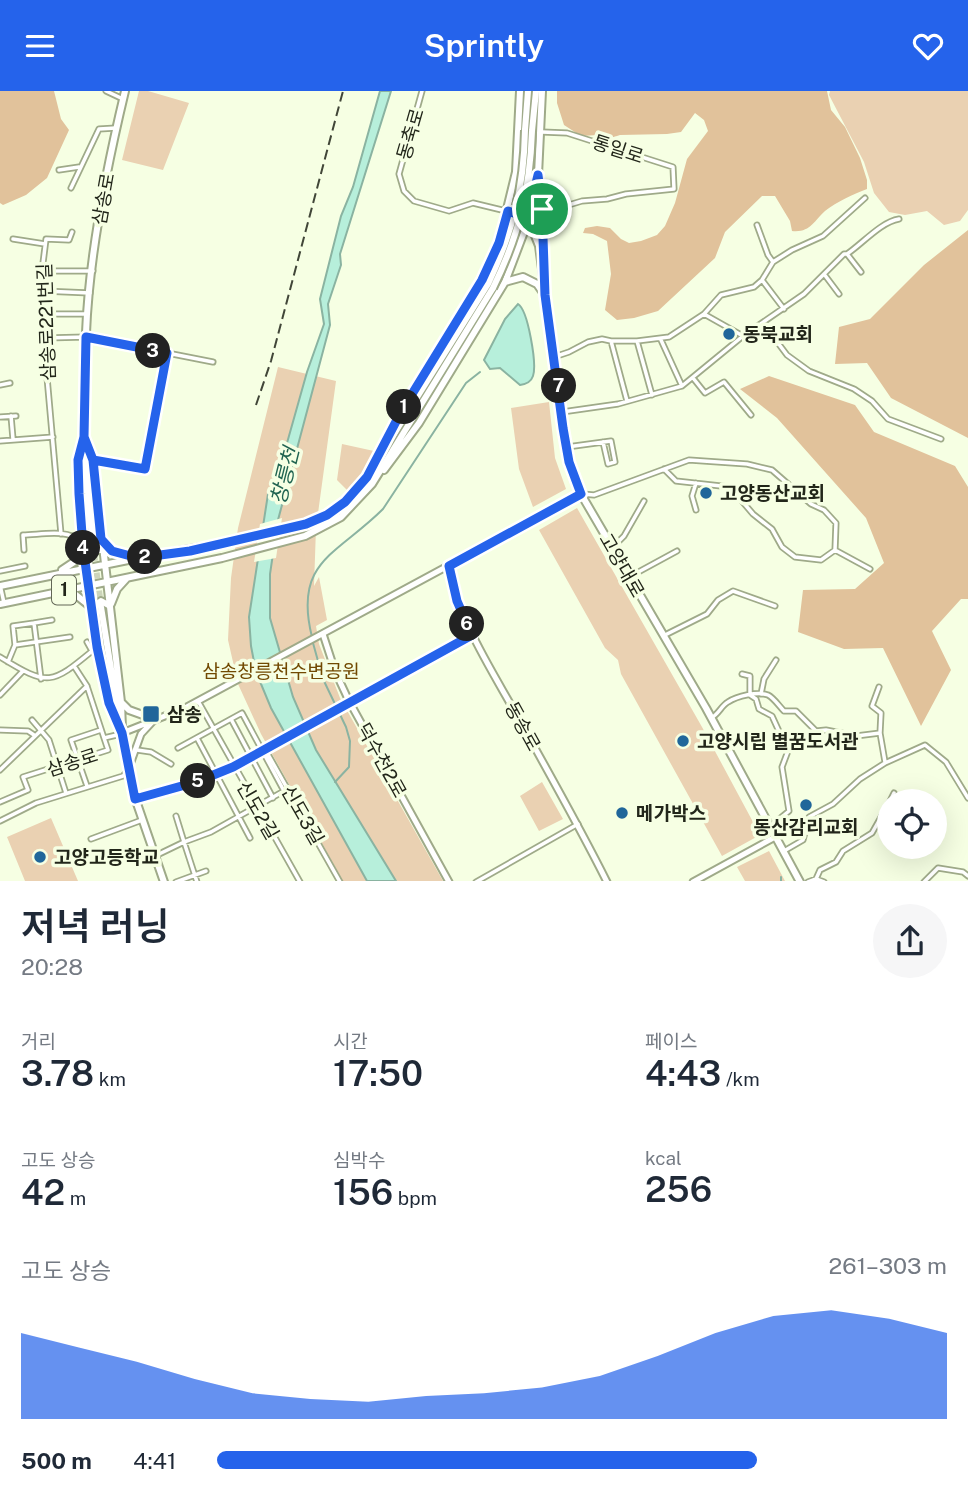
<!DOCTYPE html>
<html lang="ko">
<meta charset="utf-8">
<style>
:root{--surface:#fff;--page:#f6f6f7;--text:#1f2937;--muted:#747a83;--accent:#2563eb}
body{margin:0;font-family:"Public Sans","Noto Sans KR",sans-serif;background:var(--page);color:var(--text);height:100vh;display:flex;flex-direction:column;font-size:26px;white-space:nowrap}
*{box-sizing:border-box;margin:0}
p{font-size:23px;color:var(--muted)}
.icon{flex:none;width:38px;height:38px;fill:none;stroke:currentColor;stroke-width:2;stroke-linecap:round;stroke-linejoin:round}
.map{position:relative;height:790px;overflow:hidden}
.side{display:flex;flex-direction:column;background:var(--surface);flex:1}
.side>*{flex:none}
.fabs{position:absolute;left:877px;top:698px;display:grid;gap:14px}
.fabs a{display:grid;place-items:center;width:70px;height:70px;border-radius:50%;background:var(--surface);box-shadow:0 7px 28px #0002;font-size:35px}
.pin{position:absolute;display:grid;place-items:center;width:60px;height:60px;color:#fff;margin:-30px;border:4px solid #fff;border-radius:50%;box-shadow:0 2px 7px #0007}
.km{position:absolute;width:35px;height:35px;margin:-18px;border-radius:50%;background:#222;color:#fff;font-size:19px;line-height:35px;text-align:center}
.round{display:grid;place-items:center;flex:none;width:74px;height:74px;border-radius:37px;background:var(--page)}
.summary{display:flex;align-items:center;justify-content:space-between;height:119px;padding:0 21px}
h1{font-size:38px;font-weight:600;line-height:52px}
.metrics{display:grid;grid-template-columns:repeat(3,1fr);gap:10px;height:119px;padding:7px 21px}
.metrics div{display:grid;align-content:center}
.metrics b{font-size:35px;font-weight:600}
.metrics small{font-size:19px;font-weight:400}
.metrics p{font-size:19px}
.chart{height:196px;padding:14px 21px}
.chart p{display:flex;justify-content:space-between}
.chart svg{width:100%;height:126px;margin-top:7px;fill:var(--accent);opacity:.7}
ul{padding:0 21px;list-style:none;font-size:23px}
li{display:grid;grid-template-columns:112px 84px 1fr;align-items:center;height:52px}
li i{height:18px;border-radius:9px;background:var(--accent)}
header{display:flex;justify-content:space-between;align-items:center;height:91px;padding:0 21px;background:var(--accent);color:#fff;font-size:32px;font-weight:600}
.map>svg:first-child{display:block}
.green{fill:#ead1b2}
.forest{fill:#e1c29b}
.water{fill:#b7efdb;stroke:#8ab3a1;stroke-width:2}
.pier{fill:#f6ffe3}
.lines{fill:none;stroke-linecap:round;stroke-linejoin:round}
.stream{stroke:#8ab3a1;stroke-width:2}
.primary-tunnel{stroke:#ccd4bb;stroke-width:6;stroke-dasharray:6 3;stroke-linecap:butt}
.street-casing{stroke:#9faa89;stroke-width:7}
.secondary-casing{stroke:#9faa89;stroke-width:9}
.primary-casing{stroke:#9faa89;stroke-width:10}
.street{stroke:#fff;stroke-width:3.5}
.secondary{stroke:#fff;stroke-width:5}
.primary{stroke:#fff;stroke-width:6}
.rail{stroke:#414638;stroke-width:2;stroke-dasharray:10 5;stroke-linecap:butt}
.primary-bridge-casing{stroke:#9faa89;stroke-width:10;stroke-linecap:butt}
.primary-bridge{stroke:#fff;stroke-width:6}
.route-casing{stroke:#fff;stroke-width:14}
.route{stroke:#2563eb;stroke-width:9}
.poi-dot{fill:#20669a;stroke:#f6ffe3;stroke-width:2.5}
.labels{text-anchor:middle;stroke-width:7;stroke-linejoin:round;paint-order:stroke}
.shield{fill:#f6ffe3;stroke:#626756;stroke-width:2}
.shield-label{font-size:18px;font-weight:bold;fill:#22261a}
.street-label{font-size:19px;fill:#22261a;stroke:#f6ffe3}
.poi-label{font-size:19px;font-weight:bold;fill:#22261a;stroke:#f6ffe3;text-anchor:start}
.park-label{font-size:19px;fill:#714902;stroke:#f6ffe3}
.water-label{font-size:21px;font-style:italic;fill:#216451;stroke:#f6ffe3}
</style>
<header><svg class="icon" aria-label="menu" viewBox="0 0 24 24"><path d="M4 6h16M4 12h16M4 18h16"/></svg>Sprintly<svg class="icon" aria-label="heart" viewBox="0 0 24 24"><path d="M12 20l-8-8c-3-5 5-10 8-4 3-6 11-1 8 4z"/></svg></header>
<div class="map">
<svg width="968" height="791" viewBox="0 0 968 791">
<rect width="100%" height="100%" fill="#f6ffe3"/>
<path class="green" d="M139,0h9l41,12 -26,67 -41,-10z
M830,0h138v119l-8,11 -16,4 -17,-14 -22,4 -16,-3 -15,-19 -10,-31 -35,-67z
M278,276l58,14 -20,147 -2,58 5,-9 8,43 -11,6 3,18 21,54 103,183h-100l-82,-147 -23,-50 -10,-44 3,-62 7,-50z
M549,311l6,56 11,31 -33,18 -14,-38 -8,-61z
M342,353l32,7 -12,22 -15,17 -10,-10z
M577,417l125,219 58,108 -38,21 -101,-182 -3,-14 -13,-12 -66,-118z
M542,691l21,37 -24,12 -19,-35z
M51,727l27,63h-53l-18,-44z
M769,760l16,30h-40l-8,-14z"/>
<path class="forest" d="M0,0h54l7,28 8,11 -22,48 -21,17 -23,10 -3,-2z
M557,0h270l4,19 14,17 15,31 7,22v9c-13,5 -31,13 -42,22 -11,10 -15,22 -33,20l-2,-10 -15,-25h-13l-37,36 -10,26 -57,53 -24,7 -17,2 -12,-10 6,-36 -4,-33 -14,-7 -10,-1 2,-5 12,-2 13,2 11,11 8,4 12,-2 16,-6 8,-9 10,-23 12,-44 21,-28 -4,-11 -9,-7 -14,19 -14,2 -47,1 -9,3 -13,-3 -17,1 -17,-11 -7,-22z
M968,139v208l-77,-40 -24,-35 -32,1 4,-37 31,-8 54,-54z
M769,285l86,29 19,27 81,34 13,21v112h-7l-29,32 19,39 -30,56 -38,-78 -39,1 -46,-17 5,-42 52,-1 29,-26 -18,-45 -89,-100 -37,-29z"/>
<path class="water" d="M380,0h11l-51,163 1,11 -13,39 2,21 -52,195 -8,54v44l23,79 23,53 80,131h-29l-96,-173 -15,-36 -5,-26 -2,-29 19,-123 10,-19 29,-103 17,-48 -4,-25 21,-83 12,-29z
M518,213c10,6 19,60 15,72 -2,6 -6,8 -13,9l-20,-17 -10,1 -6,-9 21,-41z"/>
<path class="pier" d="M282,427l-6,40 -22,4 6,-38z"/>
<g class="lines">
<path class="stream" d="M312,546c-19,-76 25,-82 71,-128l83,-126 14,-11
M313,552l10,36 23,48 4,14 -1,26 -14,15
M781,786v5"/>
<path class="primary-tunnel" d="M93,455l8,59"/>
<g class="street-casing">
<path id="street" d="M106,0l17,8
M422,0l-23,83 5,17 10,10 35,10 24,-8 33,8
M542,41l25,1 106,34 1,22 -48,5 -19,5 -25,2 -20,6 -20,2
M59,79l20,-3
M71,97l28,-59 17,-1
M757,134l11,30 5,7
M13,148l32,5
M847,163l14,18
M42,180h51
M824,183l15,20
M762,189l22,29
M43,200l47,2
M44,223h43
M704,223l39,22
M763,232l24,32 22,16 45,18 18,12 16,18 53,20
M45,247l41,-1 127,25
M661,249l21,46
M611,250l16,60
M637,250l15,54
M554,266l15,-5 19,-10 14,-3 9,2h26l32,-4 35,-23 17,-19 33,-8 8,-7 11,-18 19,-12 31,-14 42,-38
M693,287l12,15 19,-11 27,33
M0,294l10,-2
M562,321l56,-8 64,-18 61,-50 61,-42 40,-40h3c16,-11 34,-32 52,-35
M11,325l2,23
M0,326l16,-1
M0,350l53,-4
M567,356l44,-6 4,21 -7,2 -5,-22
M93,369l51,9 24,-116
M583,403l11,1 95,-35 58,4 25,6 39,34 13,6 12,13 -1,27 -14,10 -26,-3 -13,-10 -10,-18 -19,-15 -23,-27 -54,-6 -12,-12
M696,419l-4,-14 4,-13
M61,443l-15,-168 -4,-95 4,-32 23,1 3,-8
M612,457l12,-12 20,-35
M24,459l-1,-15c17,0 45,-7 58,7
M835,459l35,19
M0,480l25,-5
M631,485l46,-25
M0,494l4,18
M34,532l18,-3
M665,544l42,-21 11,-14 15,-9 42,15
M87,551l5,9
M15,554l55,-8
M0,566c50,31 52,27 97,-10
M8,571l7,-17 -2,-19 21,-3 7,56
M74,575l13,20 17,52 17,-4
M742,583l8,2v19l6,4 3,10 13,7 16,35 -6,16 7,44 -18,15
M879,596l-7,19 9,7 -1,20
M761,603l3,-15 12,-19
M0,604l22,-23
M198,610l102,181
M711,627c8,-4 10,-12 17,-16 9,-6 30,-11 40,-7 6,3 11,11 16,16h12l20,20 10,-1 30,6 24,-3 5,29
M231,628l42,79
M32,629l17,20 17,53
M0,639l28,1 6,4
M197,647l53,100
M265,658l75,133
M137,659l14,2 20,12
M0,679l87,-84
M87,695l-16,-46 30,-10
M135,708l61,-17 37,-16 239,-131
M890,710l4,-8
M0,711l28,-12 -5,-13 85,-27 -4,-12
M176,725l8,26 27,-10 73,-41 -42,-78 -64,35
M0,730l36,-18 87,-27 5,-6
M91,748l51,-19
M784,760l19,-11 6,-23 24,-13 27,-25 25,-16 40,-18 21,17 22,36
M155,765l29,-14 13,40
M816,788l4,-9 16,-8 7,-11 29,-18 17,-30
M176,791l30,-11
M476,791l102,-58
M808,791l8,-3 8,3
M924,791l14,-14 25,4 5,4"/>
</g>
<g class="secondary-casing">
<path id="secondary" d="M449,475c10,54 39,98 66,146 31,56 63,112 92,170
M323,543l12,37 14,30 100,181
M122,642l63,-25 396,-214
M128,679l13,-36 12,-13
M693,791l82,-45"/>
</g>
<g class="primary-casing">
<path id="primary" d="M525,39l3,-39
M532,40l4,-40
M539,90l6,60 -1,16
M528,127l11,28 24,182 7,34 11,32 125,214 94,174
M505,191l18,-5 14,7 7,10
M389,344l93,-155 17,-38 17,-70 4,-81
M83,351c-12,42 -1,91 5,134 7,54 11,108 34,157
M87,354l6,15 28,242 1,27
M384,379l35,-47 86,-141 19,-50 14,-57 4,-84
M103,451l9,9 21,6
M93,455c-8,-71 -10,-142 -7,-213 3,-77 21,-167 39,-242
M84,456l3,4 13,-1 1,-6
M62,479l15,-10 6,-12
M0,495l138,-28 99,-17 69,-17 21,-9 18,-13 22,-25 121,-193
M61,501l15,3 15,12
M0,513l222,-46 83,-22 36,-19 31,-33 121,-196
M111,513l6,-15 10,-11
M101,516l17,105
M92,517l9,-7 9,5
M121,611l8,8 25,9
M121,638l11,60 32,93"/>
</g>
<use href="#street" class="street"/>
<use href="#secondary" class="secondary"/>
<use href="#primary" class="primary"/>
<path class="rail" d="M256,314l15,-44 72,-270"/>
<g class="primary-bridge-casing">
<path id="primary-bridge" d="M488,193c25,-53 36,-96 37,-154
M493,197c26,-53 37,-98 39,-157"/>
</g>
<use href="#primary-bridge" class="primary-bridge"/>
</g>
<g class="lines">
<g class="route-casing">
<path id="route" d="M542,118l-4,-34 -10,43 -20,-7 -9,32 -17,37 -81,132 -34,65 -22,25 -18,13 -21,9 -116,27 -52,7 -26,-7 -11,-12 -8,-79 -9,-23 2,-100 81,16 -22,116 -52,-9 -9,-23 -6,23 1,34 4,53 14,100 12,56 13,30 13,66 61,-17 37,-15 239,-132 -15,-34 -8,-35 132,-72 -12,-32 -6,-34 -18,-133 -3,-86"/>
</g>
<use href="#route" class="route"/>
</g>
<g class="poi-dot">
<circle cx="729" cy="243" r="7"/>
<circle cx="706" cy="402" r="7"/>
<rect x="142" y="614" width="18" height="18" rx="3.5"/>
<circle cx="683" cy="650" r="7"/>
<circle cx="806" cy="714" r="7"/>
<circle cx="622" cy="722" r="7"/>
<circle cx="40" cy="766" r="7"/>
</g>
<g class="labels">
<rect class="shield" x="52" y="484.5" width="24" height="29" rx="5"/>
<g class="shield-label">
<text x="64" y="505">1</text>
</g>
<g class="street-label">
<text transform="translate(410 43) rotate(-74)" y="7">동축로</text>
<text transform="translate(618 58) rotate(18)" y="7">통일로</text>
<text transform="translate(103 108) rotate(-80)" y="7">삼송로</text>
<text transform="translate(46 231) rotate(-92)" y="7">삼송로221번길</text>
<text transform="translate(622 474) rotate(60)" y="7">고양대로</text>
<text transform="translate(523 635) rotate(61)" y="7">동송로</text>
<text transform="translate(382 669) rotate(61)" y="7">덕수천2로</text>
<text transform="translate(72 671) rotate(-18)" y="7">삼송로</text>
<text transform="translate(258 719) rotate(60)" y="7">신도2길</text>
<text transform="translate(303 724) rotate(60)" y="7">신도3길</text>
</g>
<g class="poi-label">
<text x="743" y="250">동북교회</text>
<text x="720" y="409">고양동산교회</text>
<text x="167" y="630">삼송</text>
<text x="697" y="657">고양시립 별꿈도서관</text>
<text x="636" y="729">메가박스</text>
<text x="806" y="743" text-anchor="middle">동산감리교회</text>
<text x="54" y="773">고양고등학교</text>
</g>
<g class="park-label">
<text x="281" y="587">삼송창릉천수변공원</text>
</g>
<g class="water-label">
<text transform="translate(285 385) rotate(-76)" y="7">창릉천</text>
</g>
</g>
</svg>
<div class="fabs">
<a><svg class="icon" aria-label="locate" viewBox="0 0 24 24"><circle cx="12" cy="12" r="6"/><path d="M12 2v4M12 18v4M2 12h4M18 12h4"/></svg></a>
</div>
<div class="pin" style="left:542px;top:118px;background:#1e9e55"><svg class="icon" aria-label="arrive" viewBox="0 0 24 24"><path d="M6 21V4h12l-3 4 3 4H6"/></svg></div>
<b class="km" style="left:404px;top:316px">1</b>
<b class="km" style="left:145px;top:466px">2</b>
<b class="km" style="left:153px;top:260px">3</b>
<b class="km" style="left:83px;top:457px">4</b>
<b class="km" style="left:198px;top:690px">5</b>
<b class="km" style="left:467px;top:533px">6</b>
<b class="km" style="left:559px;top:295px">7</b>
</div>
<section class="side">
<div class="summary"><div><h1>저녁 러닝</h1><p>20:28</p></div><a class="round"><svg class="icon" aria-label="share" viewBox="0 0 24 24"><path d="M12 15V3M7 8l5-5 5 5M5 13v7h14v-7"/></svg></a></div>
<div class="metrics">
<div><p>거리</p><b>3.78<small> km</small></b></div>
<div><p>시간</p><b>17:50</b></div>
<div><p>페이스</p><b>4:43<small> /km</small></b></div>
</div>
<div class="metrics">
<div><p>고도 상승</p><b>42<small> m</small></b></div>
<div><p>심박수</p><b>156<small> bpm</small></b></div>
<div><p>kcal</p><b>256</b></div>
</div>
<div class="chart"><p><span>고도 상승</span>261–303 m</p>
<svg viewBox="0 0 160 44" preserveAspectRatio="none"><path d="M0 44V14L10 19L20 24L30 30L40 35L50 37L60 38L70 36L80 35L90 33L100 29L110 22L120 14L130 8L140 6L150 9L160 14V44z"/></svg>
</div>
<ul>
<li><b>500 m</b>4:41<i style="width:74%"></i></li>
</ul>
</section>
